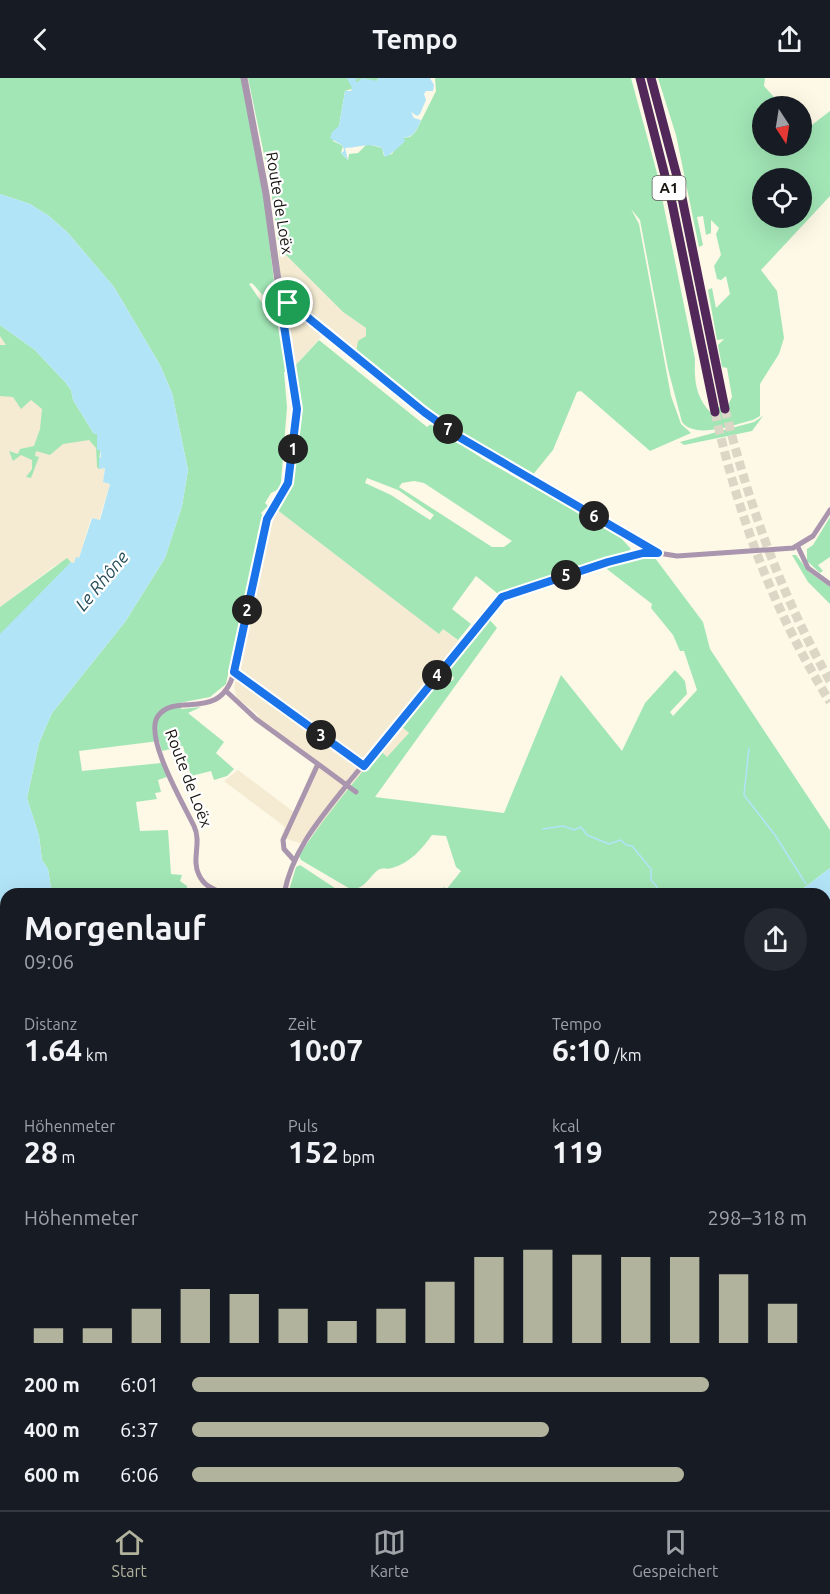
<!DOCTYPE html>
<html lang="de">
<meta charset="utf-8">
<style>
:root{--surface:#171b24;--page:#242831;--text:#f1f3f6;--muted:#9ea1a6;--line:#363941;--accent:#b2b39d}
body{margin:0;font-family:Ubuntu,sans-serif;background:var(--page);color:var(--text);height:100vh;display:flex;flex-direction:column;font-size:22px;white-space:nowrap}
*{box-sizing:border-box;margin:0}
p{font-size:20px;color:var(--muted)}
.icon{flex:none;width:33px;height:33px;fill:none;stroke:currentColor;stroke-width:2;stroke-linecap:round;stroke-linejoin:round}
.map{position:relative;flex:1;overflow:hidden}
.panel{position:absolute;left:0px;top:810px;width:831px;height:622px;display:flex;flex-direction:column;background:var(--surface);border-radius:18px 18px 0 0;box-shadow:0 6px 24px #0002}
.panel>*{flex:none}
.needle{width:39px;rotate:168deg}
.fabs{position:absolute;left:752px;top:18px;display:grid;gap:12px}
.fabs a{display:grid;place-items:center;width:60px;height:60px;border-radius:50%;background:var(--surface);box-shadow:0 6px 24px #0002;font-size:30px}
.pin{position:absolute;display:grid;place-items:center;width:51px;height:51px;color:#fff;margin:-26px;border:3px solid #fff;border-radius:50%;box-shadow:0 2px 6px #0007}
.km{position:absolute;width:30px;height:30px;margin:-15px;border-radius:50%;background:#222;color:#fff;font-size:16px;line-height:30px;text-align:center}
.round{display:grid;place-items:center;flex:none;width:63px;height:63px;border-radius:32px;background:var(--page)}
.headline{display:flex;align-items:center;justify-content:space-between;height:102px;padding:0 24px}
h1{font-size:33px;font-weight:600;line-height:45px}
.stats{display:grid;grid-template-columns:repeat(3,1fr);gap:9px;height:102px;padding:6px 24px}
.stats div{display:grid;align-content:center}
.stats b{font-size:30px;font-weight:600}
.stats small{font-size:16px;font-weight:400}
.stats p{font-size:16px}
.chart{height:168px;padding:12px 24px}
.chart p{display:flex;justify-content:space-between}
.chart svg{width:100%;height:108px;margin-top:6px;stroke:var(--accent);stroke-width:6}
ul{padding:0 24px;list-style:none;font-size:20px}
li{display:grid;grid-template-columns:96px 72px 1fr;align-items:center;height:45px}
li i{height:15px;border-radius:8px;background:var(--accent)}
header{display:flex;justify-content:space-between;align-items:center;height:78px;padding:0 24px;background:var(--surface);font-size:27px;font-weight:600}
.menu{display:flex;justify-content:space-around;align-items:center;height:84px;border-top:2px solid var(--line);background:var(--surface);font-size:16px;color:var(--muted)}
.menu a{display:grid;justify-items:center;gap:3px}
.menu .active{color:var(--accent)}
.map>svg:first-child{display:block}
.built{fill:#f4ebd2}
.green{fill:#a2e6b6;fill-rule:evenodd}
.water{fill:#b2e4f8}
.lines{fill:none;stroke-linecap:round;stroke-linejoin:round}
.stream{stroke:#b2e4f8;stroke-width:1.5}
.motorway-tunnel{stroke:#dbd6c6;stroke-width:9;stroke-dasharray:9 4.5;stroke-linecap:butt}
.minor{stroke:#aa95af;stroke-width:5}
.tertiary{stroke:#aa95af;stroke-width:7}
.motorway{stroke:#52285b;stroke-width:9}
.minor-bridge{stroke:#aa95af;stroke-width:5}
.route-casing{stroke:#fff;stroke-width:12}
.route{stroke:#1a73e8;stroke-width:8}
.labels{text-anchor:middle;stroke-width:4.5;stroke-linejoin:round;paint-order:stroke}
.shield{fill:#fff;stroke:#5d5a56;stroke-width:1.5}
.shield-label{font-size:15px;font-weight:bold;fill:#17140e}
.street-label{font-size:16px;fill:#17140e;stroke:#fff}
.water-label{font-size:18px;font-style:italic;fill:#254d5b;stroke:#fff}
</style>
<header><svg class="icon" aria-label="back" viewBox="0 0 24 24"><path d="M15 5l-7 7 7 7"/></svg>Tempo<svg class="icon" aria-label="share" viewBox="0 0 24 24"><path d="M12 15V3M7 8l5-5 5 5M5 13v7h14v-7"/></svg></header>
<div class="map">
<svg width="830" height="1432" viewBox="0 0 830 1432">
<rect width="100%" height="100%" fill="#fef8e6"/>
<path class="built" d="M279,170l64,64 23,16v8l-10,17 -29,-23 -34,38 -12,-38 -14,-19 14,-7z
M0,258l96,112 1,19h8l-2,15 7,2 -11,36 -8,-2 -12,40 -5,5 -7,-4 -14,8 -53,40z
M276,431l163,124 4,-4 20,15 -65,80 11,9 -22,24 -7,-6 -75,94 -24,-8 4,-10 -61,-46 14,-11 56,42 21,-50 -59,-43 3,-4 -22,-17 -3,-10 36,-170z
M830,934v421l-5,-3v-417z
M622,1427h88l-4,5h-86z"/>
<path class="green" d="M0,0h241l24,128 12,100 -4,1 -21,-24 -3,1 32,46 7,41 -4,1 3,35 -6,75 -2,7 -8,4 -6,10 3,3 -7,7 4,5 -8,21 -31,145 -16,13 -31,6 2,6 20,-2 -13,6 36,29 -8,11 18,16 -7,7 -13,4 -3,-9 -20,5 -8,-30 -21,5 -3,-10 -80,10 3,20 79,-8 6,14 -9,3 3,12 -6,1 2,6 -21,3 4,29 28,-1 3,44 11,1 -2,6 7,5v8h-135l-4,-25 -6,-9 -3,-24 -12,-38 12,-55 13,-30 73,-91 40,-64 17,-52 6,-36 -16,-77 -12,-28 -46,-78 -46,-54 -19,-17 -19,-12 -30,-10z
M248,0h130l-1,3 -32,10 -6,35 -6,15 10,5 -2,7 7,7 1,-6 9,-1 9,-9 15,4 2,8 8,-2 5,-8 6,-3v-5l7,-1 6,-6 20,-40 -1,-13h196l26,95 38,186c-1,23 1,38 16,54l8,-6 7,2 6,-12 -5,-29 -5,-1 -4,-22 6,-6 -7,1 -9,-50 4,-2 4,20 14,-14 -4,-18 -5,4 -4,-1 -3,-13 7,-11 -5,-21 3,-6 -8,-8v13l-5,2 -3,-19 -6,1 6,28 -4,2 -23,-112 -18,-57h107l-1,8 18,20h-20v40h39v-23l7,5 22,-17v85l-69,74 16,21 7,47 -5,16 -19,30v32l-7,4c-18,4 -57,20 -71,2l-14,-53 -28,-149 -9,-11 8,15 32,172 10,28 10,9 -41,18 -69,-60 -4,1 -24,58 -22,27 -102,-64 -73,-60 2,-12 8,-5v-8l-23,-16 -64,-64 -9,-65zM762,100h39v40h-39z
M0,247l35,25 30,32 6,8 2,10 21,34h3v16h3l-1,19 -2,-2 -1,-19 -7,-8 -26,4 -13,11 -14,-4 -1,5 4,1 -8,21 -5,-1 6,-8v-9l-11,-5 -8,6 -4,-10 9,3 2,-5 14,-3 6,-17 2,-20 -11,-9 -10,9 -8,-12 -13,-1v-51h6l-6,-9z
M319,262l108,87 4,-3 52,35 136,77 12,13 -6,5 -120,38 -8,1 -21,-17 -24,33 19,15 -13,16 -15,-11 -4,5 -163,-125c30,-39 26,-95 17,-141zM367,400l31,12 36,25 -4,5 -39,-25 -26,-12zM414,403l10,2 88,58 -8,6h-12l-93,-60 3,-4z
M763,338l-11,15 -68,14 -4,-3 74,-20z
M830,439v40l-12,8 5,6 -3,2 -13,-12v-12l6,-4z
M792,477h4l13,17 21,15v17l-22,-22z
M644,479l11,1 48,64 7,27 120,181v38l-34,26h-360l8,-7 2,3 15,-19 -5,-4 -10,-31 -14,-1c-10,14 -22,28 -40,33 -6,2 -8,-1 -14,2 -9,7 -13,18 -26,20l-51,-30 -2,-4c24,-38 53,-71 81,-106l7,7 22,-24 -8,-7 39,-47 12,2 2,-3 -7,-8 42,-51 8,9 -122,169 129,16 57,-138 61,76 23,-48 30,-33 10,11 2,13 -17,18 3,4 24,-26 -13,-39h-4l-7,-16 -22,-27 1,-4 -49,-38z
M67,480l4,4 -71,81v-36z
M300,787l44,29h-56l8,-27z
M241,1426l70,1 5,5h-78z
M326,1426h91v1l-10,5h-79z
M710,1426h111v1l-6,5h-109z"/>
<path class="water" d="M347,0h10l-2,3 3,1 4,-4 15,3 1,-3h52l4,7 -1,6h-7l-2,3 2,6 -6,14 -3,2 -6,-4 3,6 7,2c-4,10 -7,17 -18,18l2,3c-5,5 -13,13 -20,16l-3,-9c-14,-6 -23,0 -37,0l3,12 -7,-7 3,-2 -1,-5 -13,-8 2,-6 7,-6 6,-35h6l1,-3z
M0,116l30,10 19,12 19,17 46,54 46,78 12,28 16,77 -6,36 -17,52 -40,64 -73,91 -13,30 -12,55 12,38 3,24 6,9 4,25h-46v610l27,1v5h-33v-876l71,-72 3,1 2,-6 3,1 13,-40 8,2 10,-36 -7,-2 2,-14 -6,1v-11l2,-1 -1,-7h-3v-16h-3l-21,-34 -2,-10 -6,-8 -30,-32 -35,-25z
M830,790v130l-5,1v-105h-29z
M490,1426h116v1l-6,5h-112z"/>
<g class="lines">
<path class="stream" d="M749,670l-5,47 31,40 31,49
M543,751l20,-3 11,4 7,-3 6,8 22,9 12,-4 5,5 6,1 19,23v11l6,7 -3,7"/>
<path class="motorway-tunnel" d="M725,331c24,96 56,186 105,272
M715,334c23,104 59,200 115,290"/>
<path class="minor" d="M281,217l143,117 35,25 199,116 19,3 116,-8 20,-12 17,-26
M798,469l10,21 22,16
M227,614l29,27 62,45 -35,76 1,9 9,10
M318,686l38,28
M348,705l155,-186 105,-35 35,-9h14
M224,816c-11,-5 -20,-8 -25,-19 -8,-16 3,-32 -5,-49 -10,-21 -51,-90 -36,-110 18,-25 62,8 76,-44l130,94
M284,816c8,-43 35,-74 62,-108
M820,1432l10,-10"/>
<path class="tertiary" d="M234,594l33,-153 21,-36 9,-64 -31,-225 -22,-116"/>
<path class="motorway" d="M640,0l32,125 43,209
M651,0l29,110 45,221"/>
<path class="minor-bridge" d="M346,708l2,-3"/>
</g>
<g class="lines">
<g class="route-casing">
<path id="route" d="M279,216l145,118 35,25 199,116h-15l-35,9 -106,35 -138,169 -130,-94 33,-153 21,-36 9,-74z"/>
</g>
<use href="#route" class="route"/>
</g>
<g class="labels">
<rect class="shield" x="652.5" y="98" width="33" height="24" rx="4.5"/>
<g class="shield-label">
<text x="669" y="115">A1</text>
</g>
<g class="street-label">
<text transform="translate(280 125) rotate(81)" y="6">Route de Loëx</text>
<text transform="translate(189 700) rotate(69)" y="6">Route de Loëx</text>
</g>
<g class="water-label">
<text transform="translate(102 503) rotate(-50)" y="6">Le Rhône</text>
</g>
</g>
</svg>
<div class="fabs">
<a><svg class="needle" viewBox="-14 -14 28 28"><path d="M0-13l5 13h-10z" fill="#e53935"/><path d="M0 13l5-13h-10z" fill="#9ea1a6"/></svg></a>
<a><svg class="icon" aria-label="locate" viewBox="0 0 24 24"><circle cx="12" cy="12" r="6"/><path d="M12 2v4M12 18v4M2 12h4M18 12h4"/></svg></a>
</div>
<div class="pin" style="left:288px;top:225px;background:#1e9e55"><svg class="icon" aria-label="arrive" viewBox="0 0 24 24"><path d="M6 21V4h12l-3 4 3 4H6"/></svg></div>
<b class="km" style="left:293px;top:371px">1</b>
<b class="km" style="left:247px;top:532px">2</b>
<b class="km" style="left:321px;top:657px">3</b>
<b class="km" style="left:437px;top:597px">4</b>
<b class="km" style="left:566px;top:497px">5</b>
<b class="km" style="left:594px;top:438px">6</b>
<b class="km" style="left:448px;top:351px">7</b>
<section class="panel">
<div class="headline"><div><h1>Morgenlauf</h1><p>09:06</p></div><a class="round"><svg class="icon" aria-label="share" viewBox="0 0 24 24"><path d="M12 15V3M7 8l5-5 5 5M5 13v7h14v-7"/></svg></a></div>
<div class="stats">
<div><p>Distanz</p><b>1.64<small> km</small></b></div>
<div><p>Zeit</p><b>10:07</b></div>
<div><p>Tempo</p><b>6:10<small> /km</small></b></div>
</div>
<div class="stats">
<div><p>Höhenmeter</p><b>28<small> m</small></b></div>
<div><p>Puls</p><b>152<small> bpm</small></b></div>
<div><p>kcal</p><b>119</b></div>
</div>
<div class="chart"><p><span>Höhenmeter</span>298–318 m</p>
<svg viewBox="0 0 160 44" preserveAspectRatio="none"><path d="M5 44V38M15 44V38M25 44V30M35 44V22M45 44V24M55 44V30M65 44V35M75 44V30M85 44V19M95 44V9M105 44V6M115 44V8M125 44V9M135 44V9M145 44V16M155 44V28"/></svg>
</div>
<ul>
<li><b>200 m</b>6:01<i style="width:84%"></i></li>
<li><b>400 m</b>6:37<i style="width:58%"></i></li>
<li><b>600 m</b>6:06<i style="width:80%"></i></li>
</ul>
</section>
</div>
<nav class="menu">
<a class="active"><svg class="icon" aria-label="home" viewBox="0 0 24 24"><path d="M3 11l9-7 9 7M6 9v11h12V9"/></svg>Start</a>
<a><svg class="icon" aria-label="map" viewBox="0 0 24 24"><path d="M3 6l6-2 6 2 6-2v14l-6 2-6-2-6 2zM9 4v14M15 6v14"/></svg>Karte</a>
<a><svg class="icon" aria-label="saved" viewBox="0 0 24 24"><path d="M7 4h10v16l-5-4-5 4z"/></svg>Gespeichert</a>
</nav>
